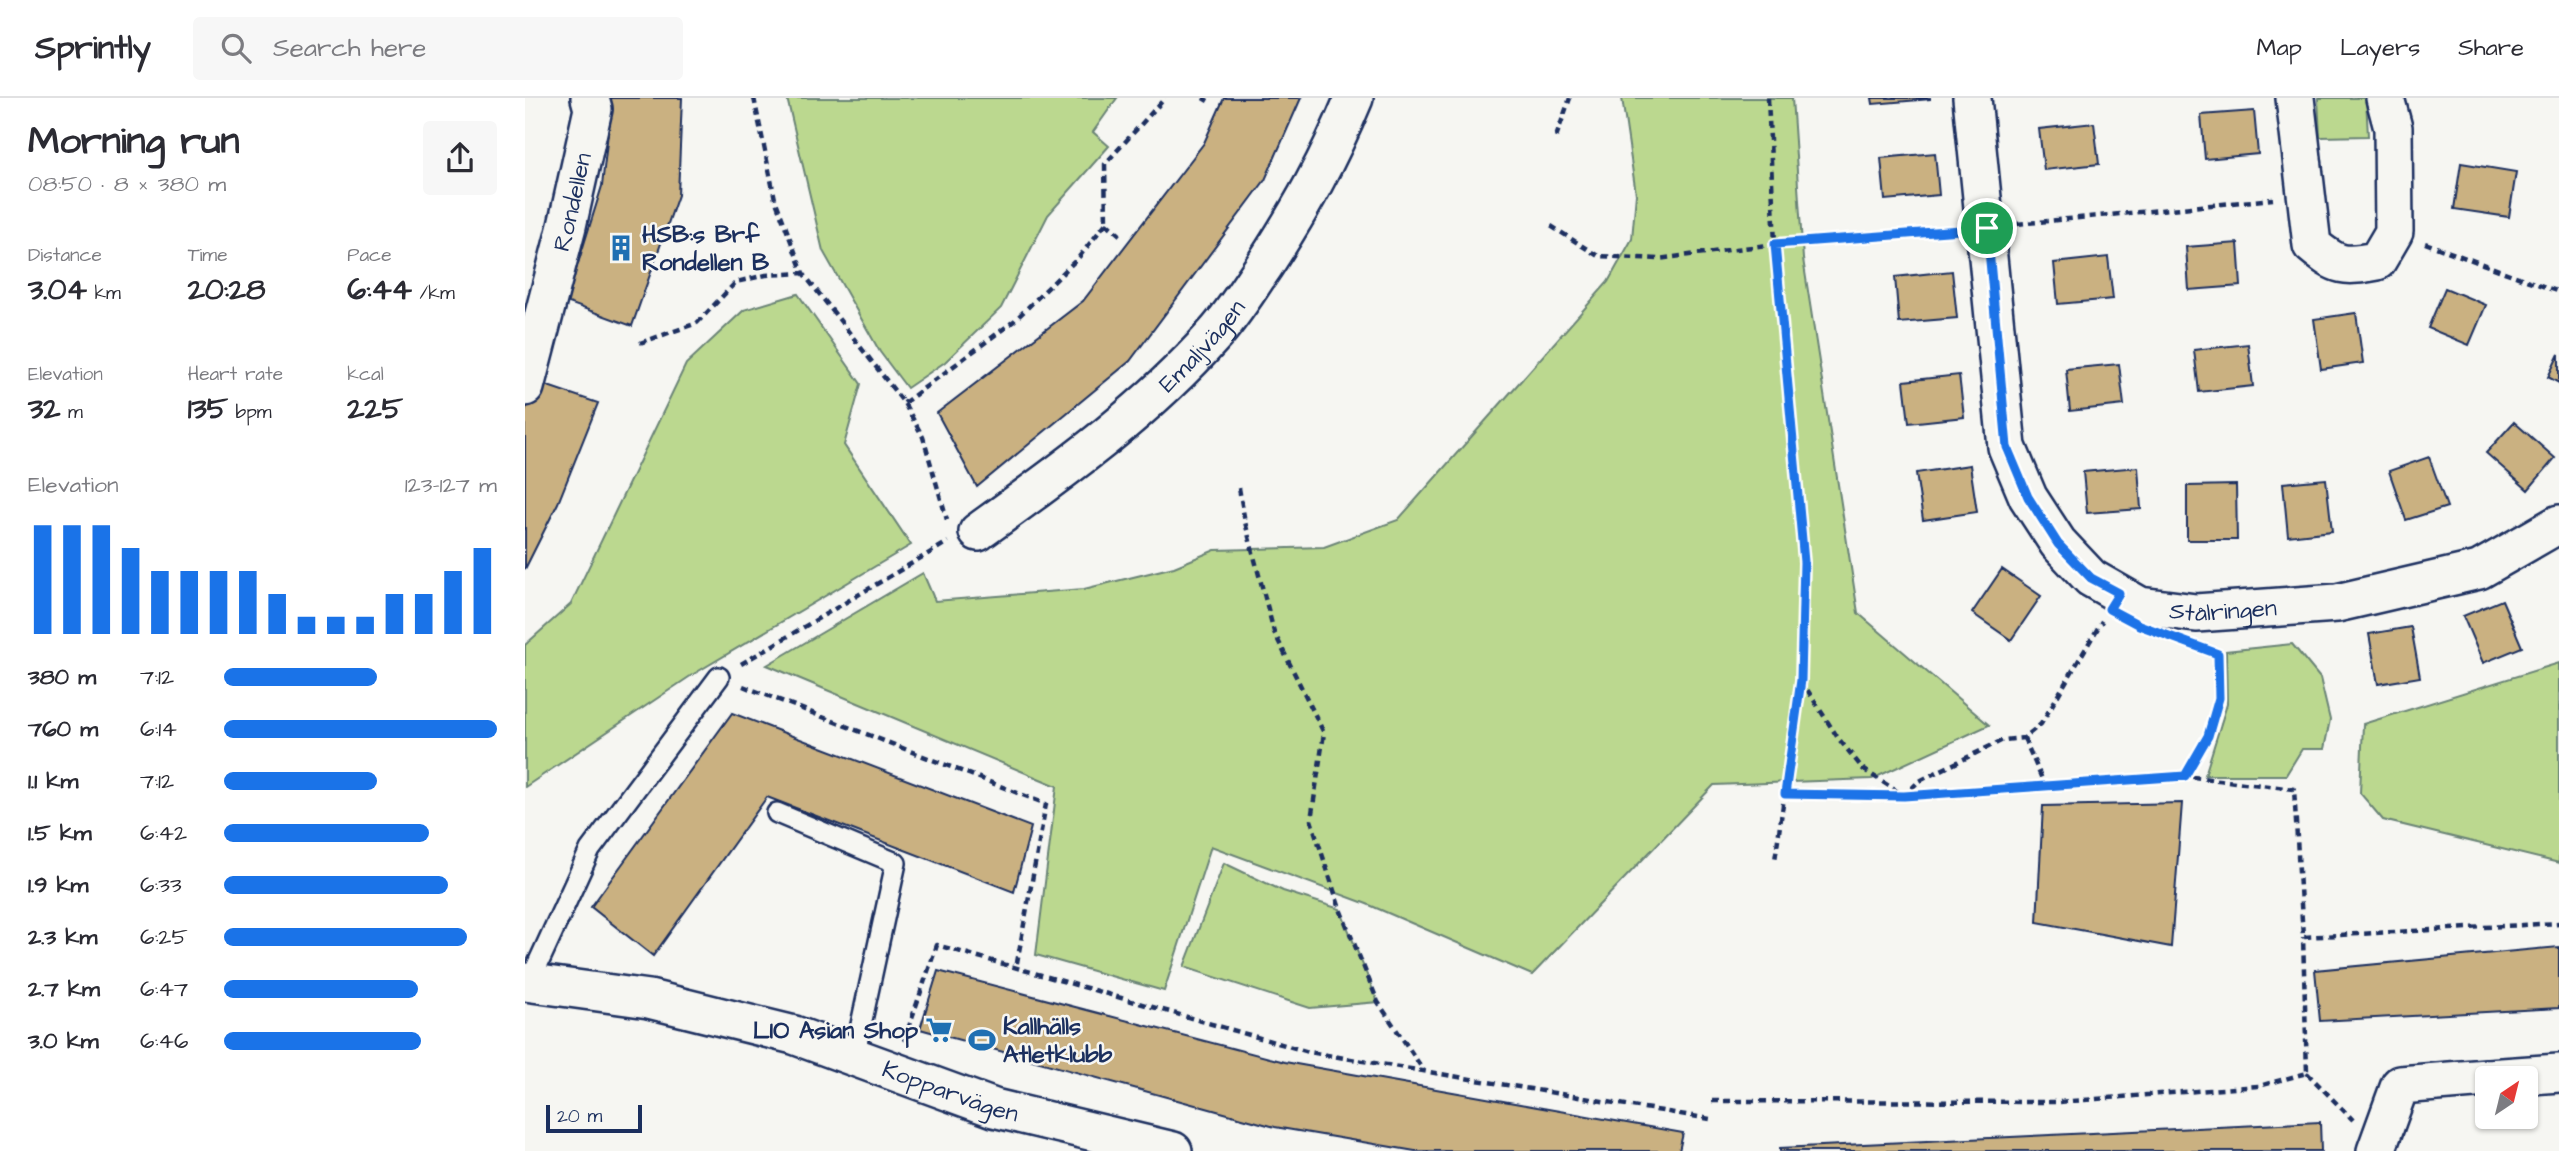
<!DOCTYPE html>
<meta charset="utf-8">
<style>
:root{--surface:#fff;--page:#f7f7f7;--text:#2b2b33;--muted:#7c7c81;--line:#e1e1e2;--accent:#1a73e8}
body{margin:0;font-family:"Architects Daughter",sans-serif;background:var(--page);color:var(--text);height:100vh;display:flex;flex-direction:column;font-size:26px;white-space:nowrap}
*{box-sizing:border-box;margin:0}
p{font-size:23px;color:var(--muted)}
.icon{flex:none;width:38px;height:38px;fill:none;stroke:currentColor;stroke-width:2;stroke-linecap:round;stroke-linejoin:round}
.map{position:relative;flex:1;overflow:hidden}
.panel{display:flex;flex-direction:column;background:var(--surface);width:525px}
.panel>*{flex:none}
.needle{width:46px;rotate:35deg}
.buttons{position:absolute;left:1950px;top:968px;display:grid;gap:14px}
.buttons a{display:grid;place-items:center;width:63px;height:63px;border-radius:7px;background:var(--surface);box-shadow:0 2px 5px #0004;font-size:35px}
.scale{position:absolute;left:21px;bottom:18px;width:96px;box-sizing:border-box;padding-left:7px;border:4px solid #1b2f5e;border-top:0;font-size:19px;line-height:24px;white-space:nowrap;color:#1b2f5e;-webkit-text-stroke:5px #f6f6f2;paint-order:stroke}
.pin{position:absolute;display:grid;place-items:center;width:60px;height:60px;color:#fff;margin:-30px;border:4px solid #fff;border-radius:50%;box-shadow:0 2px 7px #0007}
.round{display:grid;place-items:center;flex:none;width:74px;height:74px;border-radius:7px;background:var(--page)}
.overview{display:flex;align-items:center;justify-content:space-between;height:119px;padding:0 28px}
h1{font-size:38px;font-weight:800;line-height:52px}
.stats{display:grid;grid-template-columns:repeat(3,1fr);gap:10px;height:119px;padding:7px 28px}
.stats div{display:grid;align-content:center}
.stats b{font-size:30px;font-weight:800}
.stats small{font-size:19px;font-weight:400}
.stats p{font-size:19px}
.chart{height:196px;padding:14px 28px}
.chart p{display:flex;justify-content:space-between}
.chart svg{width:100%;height:126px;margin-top:7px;stroke:var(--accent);stroke-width:6}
ul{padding:0 28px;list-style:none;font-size:23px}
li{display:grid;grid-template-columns:112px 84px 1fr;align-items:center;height:52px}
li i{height:18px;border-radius:9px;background:var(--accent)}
header{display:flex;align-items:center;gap:42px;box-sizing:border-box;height:98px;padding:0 35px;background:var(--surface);border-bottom:2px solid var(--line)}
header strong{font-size:33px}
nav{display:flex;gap:38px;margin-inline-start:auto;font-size:24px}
.search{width:490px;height:63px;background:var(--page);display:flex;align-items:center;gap:18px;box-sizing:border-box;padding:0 24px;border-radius:7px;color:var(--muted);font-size:26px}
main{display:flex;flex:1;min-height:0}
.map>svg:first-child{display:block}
.green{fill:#bbd88f;stroke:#6b8476;stroke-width:2}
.building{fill:#cab181;stroke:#1b2f5e;stroke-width:2}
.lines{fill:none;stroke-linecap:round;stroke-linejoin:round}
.lane-casing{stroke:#1b2f5e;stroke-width:24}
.street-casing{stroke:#1b2f5e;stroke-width:42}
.path{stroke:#1b2f5e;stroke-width:4.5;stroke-dasharray:7 5;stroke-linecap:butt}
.lane{stroke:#f6f6f2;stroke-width:19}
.street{stroke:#f6f6f2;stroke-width:37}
.route-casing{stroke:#fff;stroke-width:14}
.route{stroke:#1a73e8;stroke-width:9}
.labels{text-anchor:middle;stroke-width:5;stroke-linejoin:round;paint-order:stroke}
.street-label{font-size:24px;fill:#1b2f5e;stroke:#f6f6f2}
.poi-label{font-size:24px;font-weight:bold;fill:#1b2f5e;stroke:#f6f6f2;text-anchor:start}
</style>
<header>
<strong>Sprintly</strong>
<div class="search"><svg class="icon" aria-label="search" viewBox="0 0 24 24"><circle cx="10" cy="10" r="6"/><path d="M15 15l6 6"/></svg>Search here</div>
<nav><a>Map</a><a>Layers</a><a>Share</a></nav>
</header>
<main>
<section class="panel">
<div class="overview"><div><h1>Morning run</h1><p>08:50 · 8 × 380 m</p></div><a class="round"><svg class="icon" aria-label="share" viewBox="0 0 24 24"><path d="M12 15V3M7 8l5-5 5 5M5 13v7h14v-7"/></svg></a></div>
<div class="stats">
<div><p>Distance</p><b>3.04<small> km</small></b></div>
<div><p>Time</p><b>20:28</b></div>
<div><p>Pace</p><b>6:44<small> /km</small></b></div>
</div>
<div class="stats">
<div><p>Elevation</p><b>32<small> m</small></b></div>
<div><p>Heart rate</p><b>135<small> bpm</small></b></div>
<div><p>kcal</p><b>225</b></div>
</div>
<div class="chart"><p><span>Elevation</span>123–127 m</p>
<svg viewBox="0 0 160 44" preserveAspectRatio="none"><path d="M5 44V6M15 44V6M25 44V6M35 44V14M45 44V22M55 44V22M65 44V22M75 44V22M85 44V30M95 44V38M105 44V38M115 44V38M125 44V30M135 44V30M145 44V22M155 44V14"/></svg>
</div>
<ul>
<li><b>380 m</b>7:12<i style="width:56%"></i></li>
<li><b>760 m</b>6:14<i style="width:100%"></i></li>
<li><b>1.1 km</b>7:12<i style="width:56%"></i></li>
<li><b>1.5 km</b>6:42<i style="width:75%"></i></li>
<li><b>1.9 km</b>6:33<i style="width:82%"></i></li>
<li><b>2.3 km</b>6:25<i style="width:89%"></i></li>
<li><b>2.7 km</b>6:47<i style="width:71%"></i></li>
<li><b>3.0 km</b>6:46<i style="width:72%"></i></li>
</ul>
</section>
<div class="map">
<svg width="2034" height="1053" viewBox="0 0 2034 1053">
<rect width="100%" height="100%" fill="#f6f6f2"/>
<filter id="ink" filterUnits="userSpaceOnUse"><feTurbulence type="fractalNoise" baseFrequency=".0143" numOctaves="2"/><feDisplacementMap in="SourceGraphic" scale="14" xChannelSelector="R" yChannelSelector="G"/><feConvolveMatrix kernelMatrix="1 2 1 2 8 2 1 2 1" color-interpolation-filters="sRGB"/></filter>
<g filter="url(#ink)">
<path class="green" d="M262,0h330l-24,34 16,14 -61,69 -47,93 -56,54 -38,26 -27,-36 -57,-101z
M1097,0h170l11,161 55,354 131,112 -117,54 -158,6 -182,190 -165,-71 -156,-58 -47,145 -128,-36 21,-169 -290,-121 156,-92 12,28 149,-12 90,-22 41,-17 109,-3 74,-27 210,-238 24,-43 4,-45z
M1793,0h48l2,38 -48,1z
M273,196l63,90 -17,61 67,100 -219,130 -167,112v-142l46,-41 115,-240 58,-54z
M1767,546l28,34 10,42 -6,29h-22l-16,26h-81l22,-71 -1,-53z
M2034,565v200l-176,-43 -23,-27 3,-69z
M699,765l59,28 57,18 38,93 -68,6 -126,-41z"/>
<path class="building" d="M83,0h74l-4,97 -46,131 -66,-24 36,-116 9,-80z
M699,0h77l-36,82 -135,181 -153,126 -40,-74 146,-112 121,-158z
M1347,0h58v1l-57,5z
M1729,13l4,43 -53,5 -4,-44z
M1569,25l5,41 -55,6 -5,-41z
M1410,55l4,42 -54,5 -4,-42z
M1936,65l55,9 -7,45 -55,-8z
M1713,145l3,43 -52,4 -3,-43z
M1583,159l5,42 -55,5 -4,-41z
M1427,173l5,47 -58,5 -4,-46z
M1920,190l41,17 -17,40 -41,-17z
M1831,215l7,50 -42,6 -7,-50z
M1723,246l5,42 -54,6 -5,-42z
M2034,256v29l-11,-6z
M1594,266l5,41 -54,6 -4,-42z
M1434,277l5,42 -55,6 -5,-42z
M11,284l62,21 -40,100 -33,66v-158z
M1989,324l41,36 -27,32 -42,-37z
M1904,359l18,50 -41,13 -17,-49z
M1445,367l7,47 -54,8 -7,-47z
M1613,369l3,42 -54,4 -4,-41z
M1801,381l6,52 -44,5 -5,-53z
M1711,387l1,55h-50v-54z
M1477,471l39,27 -30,44 -39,-27z
M1977,502l20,47 -39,16 -20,-47z
M1886,529l9,50 -42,7 -9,-50z
M207,615l299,114 -17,65 -247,-95 -114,159 -62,-49z
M1657,705l-11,144 -134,-25 6,-116z
M2034,849v61l-239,13 -5,-51z
M413,873l347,91 398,71 -4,18h-264l-140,-24 -355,-98z
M1795,1024l1,29h-541v-3z"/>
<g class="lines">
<g class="lane-casing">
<path id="lane" d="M252,715l119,50 -42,194
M5,883l60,-131 129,-173"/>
</g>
<g class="street-casing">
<g id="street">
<path id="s1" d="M1447,0l35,349 21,50 30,46 33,35 49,28 56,7 141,-10 142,-33 80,-46"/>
<path d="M1770,0l17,147c26,22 32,22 65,16l17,-29 -1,-104 -8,-30"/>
<path id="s2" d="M0,289l42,-161 26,-117 -3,-11"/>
<path id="s3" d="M453,434c83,-60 168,-120 236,-197 19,-21 34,-46 50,-69 37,-57 64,-105 90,-168"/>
<path id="s4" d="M0,884l124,17 145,36 200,73 179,43"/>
<path d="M1963,980l71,-5"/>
<path d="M1851,1053l24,-66 87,-7"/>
</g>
</g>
<path class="path" d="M229,0l21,101 28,74 101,130 19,34 24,83
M678,0l5,3
M1243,0l7,146 29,318 -3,118 -26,180
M1031,39l14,-39
M581,125l14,12
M1492,126l256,-25
M1026,128l47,30 60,3 117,-15 178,-14
M1900,145l134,49
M115,245l57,-20 39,-41 30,-7 37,-2
M379,305l110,-82 65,-64 27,-34 -1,-59 60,-66
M714,390l6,34 29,110 50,101 -13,87 29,89 38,93 46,69
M216,566l207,-122
M1276,582l37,58 25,31 41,27 14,-14 15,-8 70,-34 21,-2 17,-14 61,-103
M218,588l303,118 -30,164
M1499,640l22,50
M1660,678l23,-40 11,-38 -1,-44 -15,-5
M1260,696l119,2 281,-20 109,13 9,148 256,-14
M379,943l33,-96 372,107 401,67
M1782,975l46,47
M1187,1003l347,1 200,-16 48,-13 -4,-136"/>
<use href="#lane" class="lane"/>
<use href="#street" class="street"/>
</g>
</g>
<g class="lines" filter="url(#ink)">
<g class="route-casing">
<path id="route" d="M1462,130l20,219 21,50 30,47 33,34 28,15 -10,16 30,16 79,29 1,44 -11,38 -23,40 -281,20 -119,-2 16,-114 3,-118 -29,-318z"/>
</g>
<use href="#route" class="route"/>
</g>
<defs>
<g id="building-bare" transform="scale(2.1)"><path d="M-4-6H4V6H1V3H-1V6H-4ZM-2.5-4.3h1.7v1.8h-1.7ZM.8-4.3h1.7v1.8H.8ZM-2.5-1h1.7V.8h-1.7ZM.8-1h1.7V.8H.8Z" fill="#1f6fb2" stroke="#f6f6f2" stroke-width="2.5" paint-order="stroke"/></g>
<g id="supermarket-bare" transform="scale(2.1)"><path d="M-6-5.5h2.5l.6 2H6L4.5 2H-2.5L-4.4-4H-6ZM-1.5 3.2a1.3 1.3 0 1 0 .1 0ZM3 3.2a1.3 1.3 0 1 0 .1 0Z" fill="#1f6fb2" stroke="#f6f6f2" stroke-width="2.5" paint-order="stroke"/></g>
<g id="stadium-bare" transform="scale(2.1)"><path d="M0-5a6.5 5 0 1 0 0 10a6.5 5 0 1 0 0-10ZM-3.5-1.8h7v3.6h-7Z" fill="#1f6fb2" stroke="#f6f6f2" stroke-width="2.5" paint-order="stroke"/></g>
</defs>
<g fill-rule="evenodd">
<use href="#building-bare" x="96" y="150"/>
<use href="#supermarket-bare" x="414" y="932"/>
<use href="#stadium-bare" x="457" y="942"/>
</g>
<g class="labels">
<g class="street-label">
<text dy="8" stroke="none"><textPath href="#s2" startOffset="191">Rondellen</textPath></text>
<text dy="8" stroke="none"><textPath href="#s3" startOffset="292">Emaljvägen</textPath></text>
<text dy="8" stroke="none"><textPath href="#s1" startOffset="648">Stålringen</textPath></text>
<text dy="8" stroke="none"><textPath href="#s4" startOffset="441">Kopparvägen</textPath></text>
</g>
<g class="poi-label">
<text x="117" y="144">HSB:s Brf<tspan x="117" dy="28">Rondellen B</tspan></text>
<text x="478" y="936">Kallhälls<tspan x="478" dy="28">Atletklubb</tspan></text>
<text x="393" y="940" text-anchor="end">LIO Asian Shop</text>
</g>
</g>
</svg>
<div class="buttons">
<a><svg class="needle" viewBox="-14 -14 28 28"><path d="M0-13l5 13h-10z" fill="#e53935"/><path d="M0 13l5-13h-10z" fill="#7c7c81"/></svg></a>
</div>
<div class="scale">20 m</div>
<div class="pin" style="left:1462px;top:130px;background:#1e9e55"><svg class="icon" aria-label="arrive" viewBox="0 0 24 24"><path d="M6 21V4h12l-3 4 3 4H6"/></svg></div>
</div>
</main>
